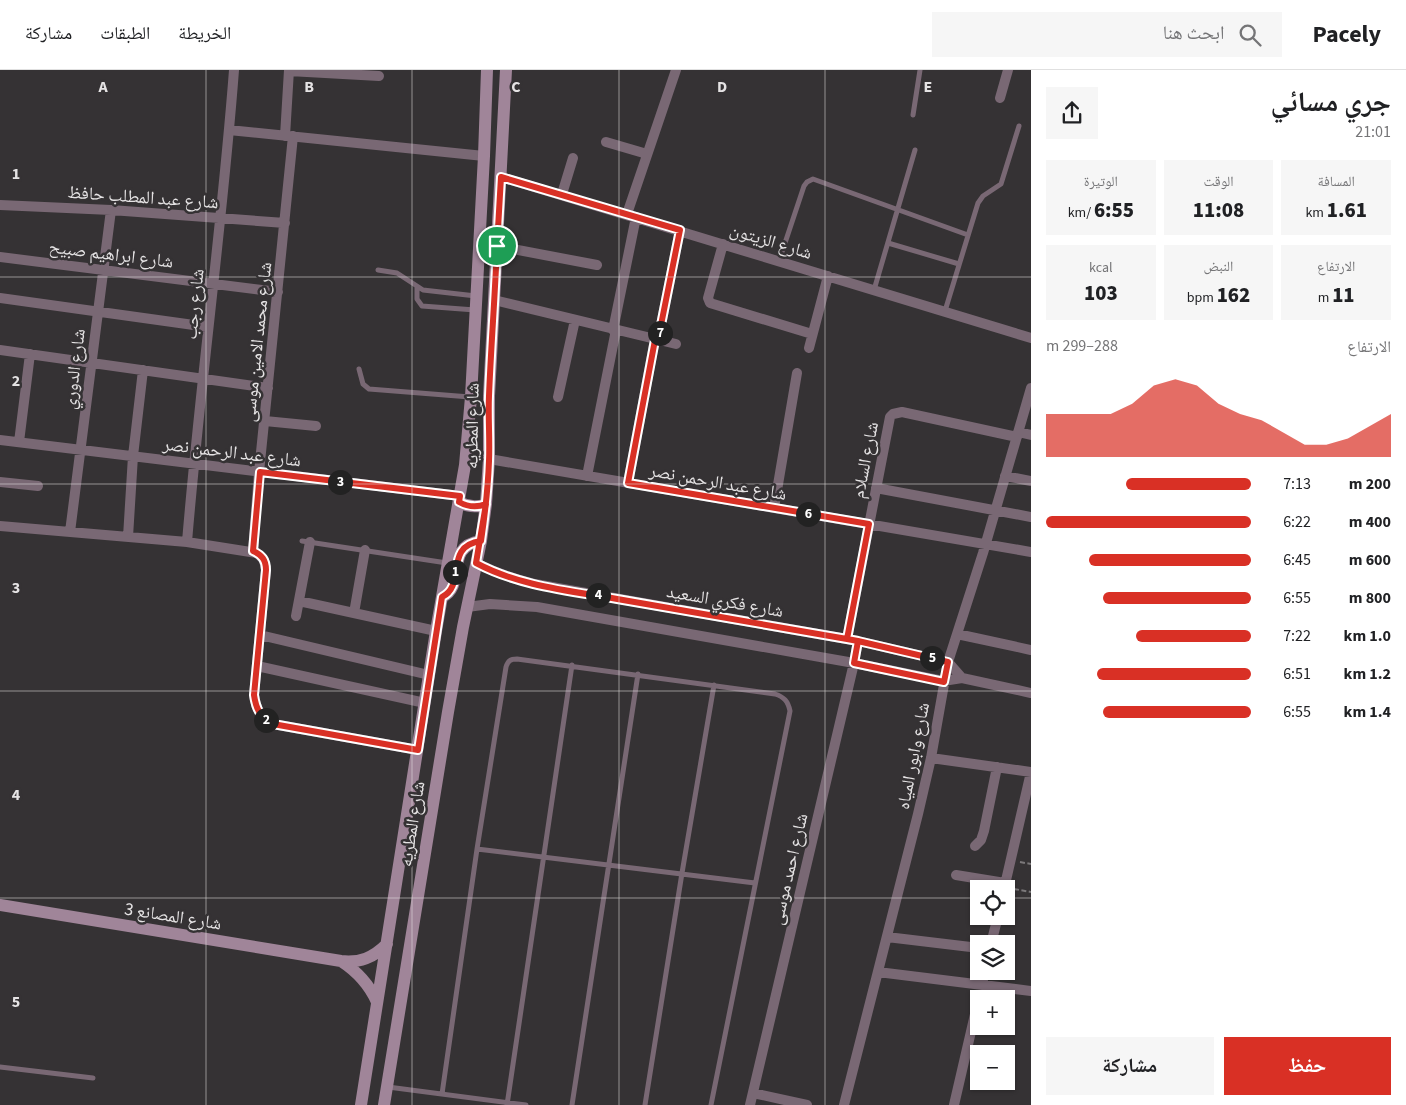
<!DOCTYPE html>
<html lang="ar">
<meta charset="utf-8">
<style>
:root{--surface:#fff;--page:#f6f6f6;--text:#202124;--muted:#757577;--line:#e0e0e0;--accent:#d93025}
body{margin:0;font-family:"Source Sans 3","Noto Naskh Arabic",sans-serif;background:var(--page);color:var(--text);direction:rtl;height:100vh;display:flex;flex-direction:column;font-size:19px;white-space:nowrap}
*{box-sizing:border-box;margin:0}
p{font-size:16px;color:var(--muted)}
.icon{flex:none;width:28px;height:28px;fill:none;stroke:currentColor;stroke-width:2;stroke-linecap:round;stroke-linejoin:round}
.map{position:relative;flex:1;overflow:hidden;direction:ltr}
.side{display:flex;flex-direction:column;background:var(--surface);width:375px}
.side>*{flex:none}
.controls{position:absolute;left:970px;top:810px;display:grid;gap:10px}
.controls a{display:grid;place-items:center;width:45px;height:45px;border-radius:0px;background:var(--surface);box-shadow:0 1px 4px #0004;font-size:25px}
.pin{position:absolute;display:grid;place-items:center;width:42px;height:42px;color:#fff;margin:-21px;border:2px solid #fff;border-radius:50%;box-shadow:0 1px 5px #0007}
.km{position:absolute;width:25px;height:25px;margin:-12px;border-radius:50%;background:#222;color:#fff;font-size:14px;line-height:25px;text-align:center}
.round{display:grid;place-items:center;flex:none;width:52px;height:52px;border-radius:0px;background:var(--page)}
.head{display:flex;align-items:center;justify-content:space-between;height:85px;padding:0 15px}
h1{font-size:28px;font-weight:800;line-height:38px}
.metrics{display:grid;grid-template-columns:repeat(3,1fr);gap:8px;height:85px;padding:5px 15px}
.metrics div{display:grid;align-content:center;border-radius:0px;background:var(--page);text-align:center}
.metrics b{font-size:21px;font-weight:800}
.metrics small{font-size:14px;font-weight:400}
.metrics p{font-size:14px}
.chart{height:140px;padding:10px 15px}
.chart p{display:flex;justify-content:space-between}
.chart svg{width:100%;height:90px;margin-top:5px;fill:var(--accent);opacity:.7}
.cta{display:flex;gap:10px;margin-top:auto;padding:10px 15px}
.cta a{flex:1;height:58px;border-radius:0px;background:var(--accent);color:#fff;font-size:20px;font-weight:800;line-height:58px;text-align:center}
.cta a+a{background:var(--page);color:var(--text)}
ul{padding:0 15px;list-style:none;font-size:16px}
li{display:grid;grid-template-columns:80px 60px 1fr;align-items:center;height:38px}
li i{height:12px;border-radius:6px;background:var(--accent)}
header{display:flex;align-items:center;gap:30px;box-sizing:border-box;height:70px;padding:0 25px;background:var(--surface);border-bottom:1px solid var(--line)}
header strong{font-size:24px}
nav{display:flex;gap:28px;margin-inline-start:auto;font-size:18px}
.search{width:350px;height:45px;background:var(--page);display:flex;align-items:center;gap:12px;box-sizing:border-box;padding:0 18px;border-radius:0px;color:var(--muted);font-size:19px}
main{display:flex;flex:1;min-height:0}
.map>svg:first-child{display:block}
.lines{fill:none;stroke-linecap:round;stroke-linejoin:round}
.path{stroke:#7b787a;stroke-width:2;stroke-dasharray:5 2.5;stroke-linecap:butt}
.lane{stroke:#796874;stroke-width:5}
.street{stroke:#796874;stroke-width:10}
.secondary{stroke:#a08599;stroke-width:12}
.route-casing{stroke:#fff;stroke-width:10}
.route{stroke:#d93025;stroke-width:6}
.grid{fill:none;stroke:#e5e3e4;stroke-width:1;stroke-opacity:0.55}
.labels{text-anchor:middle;stroke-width:5;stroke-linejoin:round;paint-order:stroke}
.street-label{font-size:18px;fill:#e5e3e4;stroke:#353234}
.grid-label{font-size:16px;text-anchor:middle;font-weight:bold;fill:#e5e3e4;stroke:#353234;stroke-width:5;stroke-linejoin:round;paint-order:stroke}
</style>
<header>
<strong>Pacely</strong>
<div class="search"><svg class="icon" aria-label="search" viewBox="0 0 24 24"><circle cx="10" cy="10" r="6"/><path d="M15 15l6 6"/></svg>ابحث هنا</div>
<nav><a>الخريطة</a><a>الطبقات</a><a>مشاركة</a></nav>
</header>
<main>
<section class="side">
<div class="head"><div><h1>جري مسائي</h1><p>21:01</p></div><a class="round"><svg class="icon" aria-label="share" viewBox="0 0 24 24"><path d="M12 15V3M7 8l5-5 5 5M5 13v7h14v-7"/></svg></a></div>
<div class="metrics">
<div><p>المسافة</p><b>1.61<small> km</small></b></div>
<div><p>الوقت</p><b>11:08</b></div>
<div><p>الوتيرة</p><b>6:55<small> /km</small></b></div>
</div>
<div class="metrics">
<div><p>الارتفاع</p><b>11<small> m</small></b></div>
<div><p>النبض</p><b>162<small> bpm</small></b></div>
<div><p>kcal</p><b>103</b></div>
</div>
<div class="chart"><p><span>الارتفاع</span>288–299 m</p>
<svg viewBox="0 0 160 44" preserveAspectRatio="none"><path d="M0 44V23L10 23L20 23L30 23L40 18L50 9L60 6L70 9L80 18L90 23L100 26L110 32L120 38L130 38L140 35L150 29L160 23V44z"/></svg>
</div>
<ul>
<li><b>200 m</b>7:13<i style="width:61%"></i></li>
<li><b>400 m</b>6:22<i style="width:100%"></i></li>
<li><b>600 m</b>6:45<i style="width:79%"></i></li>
<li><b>800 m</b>6:55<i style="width:72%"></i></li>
<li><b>1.0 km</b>7:22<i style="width:56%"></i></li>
<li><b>1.2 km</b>6:51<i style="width:75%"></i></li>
<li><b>1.4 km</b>6:55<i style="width:72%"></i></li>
</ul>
<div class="cta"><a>حفظ</a><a>مشاركة</a></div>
</section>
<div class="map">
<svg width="1031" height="1035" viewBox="0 0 1031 1035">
<rect width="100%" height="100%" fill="#353234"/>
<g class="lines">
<path class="path" d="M1020,792l11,2
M1014,819l17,3"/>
<path class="lane" d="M913,45l7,-45
M888,173l71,21
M779,191l25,-75 3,-4 6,-3 155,56
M378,200l19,3 26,17 53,6
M417,217v12l5,7 53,4
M874,220l41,-140
M945,241l33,-108 5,-7 18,-12 18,-58
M359,299l4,15 6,5 101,8
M302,471l145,22
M477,779l278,34
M0,997l93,11
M388,1017l138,18
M442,1024l35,-245 29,-182c2,-6 4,-8 11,-8l258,35c9,3 13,7 15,17l-79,394
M507,1035l65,-440
M572,1035l66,-431
M645,1035l37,-232 32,-188"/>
<path class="street" d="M289,1l90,5
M1000,28l8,-28
M229,60l255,26
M285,66l4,-66
M606,72l41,12
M501,107l530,161
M562,124l11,-36
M0,135l111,5 174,13
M627,144l49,-144
M723,174l-15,54 2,5 102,31
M497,176l100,19
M0,187l278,35
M0,228l208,29
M494,230l182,44
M613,260l23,-113
M658,270l22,-110
M809,278l19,-72
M0,280l268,38
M558,327l17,-77
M265,351l51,5
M1018,362l13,3
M0,370l460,56
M19,372l11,-88
M489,389l542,93
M587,406l29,-146
M1005,406l26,5
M0,412l38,4
M628,413l27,-144
M876,418l155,29
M774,438l23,-135
M0,456l187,16 70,11 7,7 2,10 -12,125c2,14 6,22 19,29l145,26
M70,462l41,-322
M128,467l5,-81 10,-86
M187,472c13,-158 35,-314 47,-472
M253,481l6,-79 34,-336
M476,493c20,10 38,16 59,21l323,57 90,21 14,16
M299,531l137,30
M467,537l23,-3 47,3 317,56 89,18 19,-3 69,15
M354,543l11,-63
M296,546l14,-74
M957,564l74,16
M260,565l169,40
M847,569l43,-222 3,-3 9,-2 115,25
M257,596l168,37
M931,688l100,14
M975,776l6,-6 3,-9 13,-64
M956,805l49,8
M1004,819l27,-117
M887,867l92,11
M991,874l7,-28
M878,902l153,19
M753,1023l54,12
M750,1035l104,-442 4,-22
M844,1035l74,-291 13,-56 17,-96 35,-109 48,-165
M954,1035l31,-134"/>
<path class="secondary" d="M459,432c9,5 17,6 27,2
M442,527c25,-11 1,-51 39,-56
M0,835l341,56c19,2 32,-3 46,-17
M341,891c17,11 28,23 36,41
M361,1035l75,-474 29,-166 6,-68 13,-241 3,-86
M384,1035l64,-393 15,-85 18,-86 5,-37 3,-45v-63l17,-326"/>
</g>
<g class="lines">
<g class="route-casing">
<path id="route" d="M497,176c-2,50 -6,100 -8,150 -1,21 1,43 0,65 -1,27 -4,53 -8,80 -38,5 -14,44 -39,56l-24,153 -145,-26c-13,-7 -17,-15 -19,-29l12,-125c0,-10 -4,-15 -13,-19l7,-79 200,24 -1,6c9,5 17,6 27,2l-10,59c45,24 97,28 147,37 74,13 149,26 224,39l11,2 90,21 -4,20 -90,-19 4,-22 -11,-2 22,-115 -241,-41 27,-143h3l22,-110 -179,-53 -4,69"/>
</g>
<use href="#route" class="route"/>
</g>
<path class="grid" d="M206,0v1035M412,0v1035M619,0v1035M825,0v1035M0,207h1031M0,414h1031M0,621h1031M0,828h979M1006,828h25"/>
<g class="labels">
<g class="street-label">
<text transform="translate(143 127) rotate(4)" y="6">شارع عبد المطلب حافظ</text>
<text transform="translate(771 171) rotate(17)" y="6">شارع الزيتون</text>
<text transform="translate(111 184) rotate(7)" y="6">شارع ابراهيم صبيح</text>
<text transform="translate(194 234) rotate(-84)" y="6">شارع رجب</text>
<text transform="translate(257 272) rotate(-84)" y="6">شارع محمد الامين موسى</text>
<text transform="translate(74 299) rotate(-83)" y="6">شارع الدوري</text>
<text transform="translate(472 356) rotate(-89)" y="6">شارع المطريه</text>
<text transform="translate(232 382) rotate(7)" y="6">شارع عبد الرحمن نصر</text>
<text transform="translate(865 390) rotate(-79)" y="6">شارع السلام</text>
<text transform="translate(718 412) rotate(10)" y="6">شارع عبد الرحمن نصر</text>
<text transform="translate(725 531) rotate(10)" y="6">شارع فكري السعيد</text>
<text transform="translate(913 686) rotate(-79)" y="6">شارع وابور المياه</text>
<text transform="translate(412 754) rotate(-81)" y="6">شارع المطريه</text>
<text transform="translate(789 799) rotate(-77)" y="6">شارع احمد موسى</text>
<text transform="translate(173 846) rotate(9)" y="6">شارع المصانع 3</text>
</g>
</g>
<g class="grid-label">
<text x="103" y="22">A</text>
<text x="309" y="22">B</text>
<text x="516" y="22">C</text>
<text x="722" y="22">D</text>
<text x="928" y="22">E</text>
<text x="16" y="109">1</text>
<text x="16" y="316">2</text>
<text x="16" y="523">3</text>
<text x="16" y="730">4</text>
<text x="16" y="937">5</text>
</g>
</svg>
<div class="controls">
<a><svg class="icon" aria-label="locate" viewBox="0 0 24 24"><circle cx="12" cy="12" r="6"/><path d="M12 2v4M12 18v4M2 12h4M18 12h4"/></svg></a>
<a><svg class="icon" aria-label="layers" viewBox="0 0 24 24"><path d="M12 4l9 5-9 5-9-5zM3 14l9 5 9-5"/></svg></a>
<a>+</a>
<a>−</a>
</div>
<div class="pin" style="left:497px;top:176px;background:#1e9e55"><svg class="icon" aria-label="arrive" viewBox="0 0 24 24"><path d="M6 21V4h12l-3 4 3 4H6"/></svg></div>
<b class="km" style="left:455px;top:502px">1</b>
<b class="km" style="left:266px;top:650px">2</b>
<b class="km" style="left:340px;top:412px">3</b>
<b class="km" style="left:598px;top:525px">4</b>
<b class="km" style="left:932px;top:588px">5</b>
<b class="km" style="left:808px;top:444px">6</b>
<b class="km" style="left:660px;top:263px">7</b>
</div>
</main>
